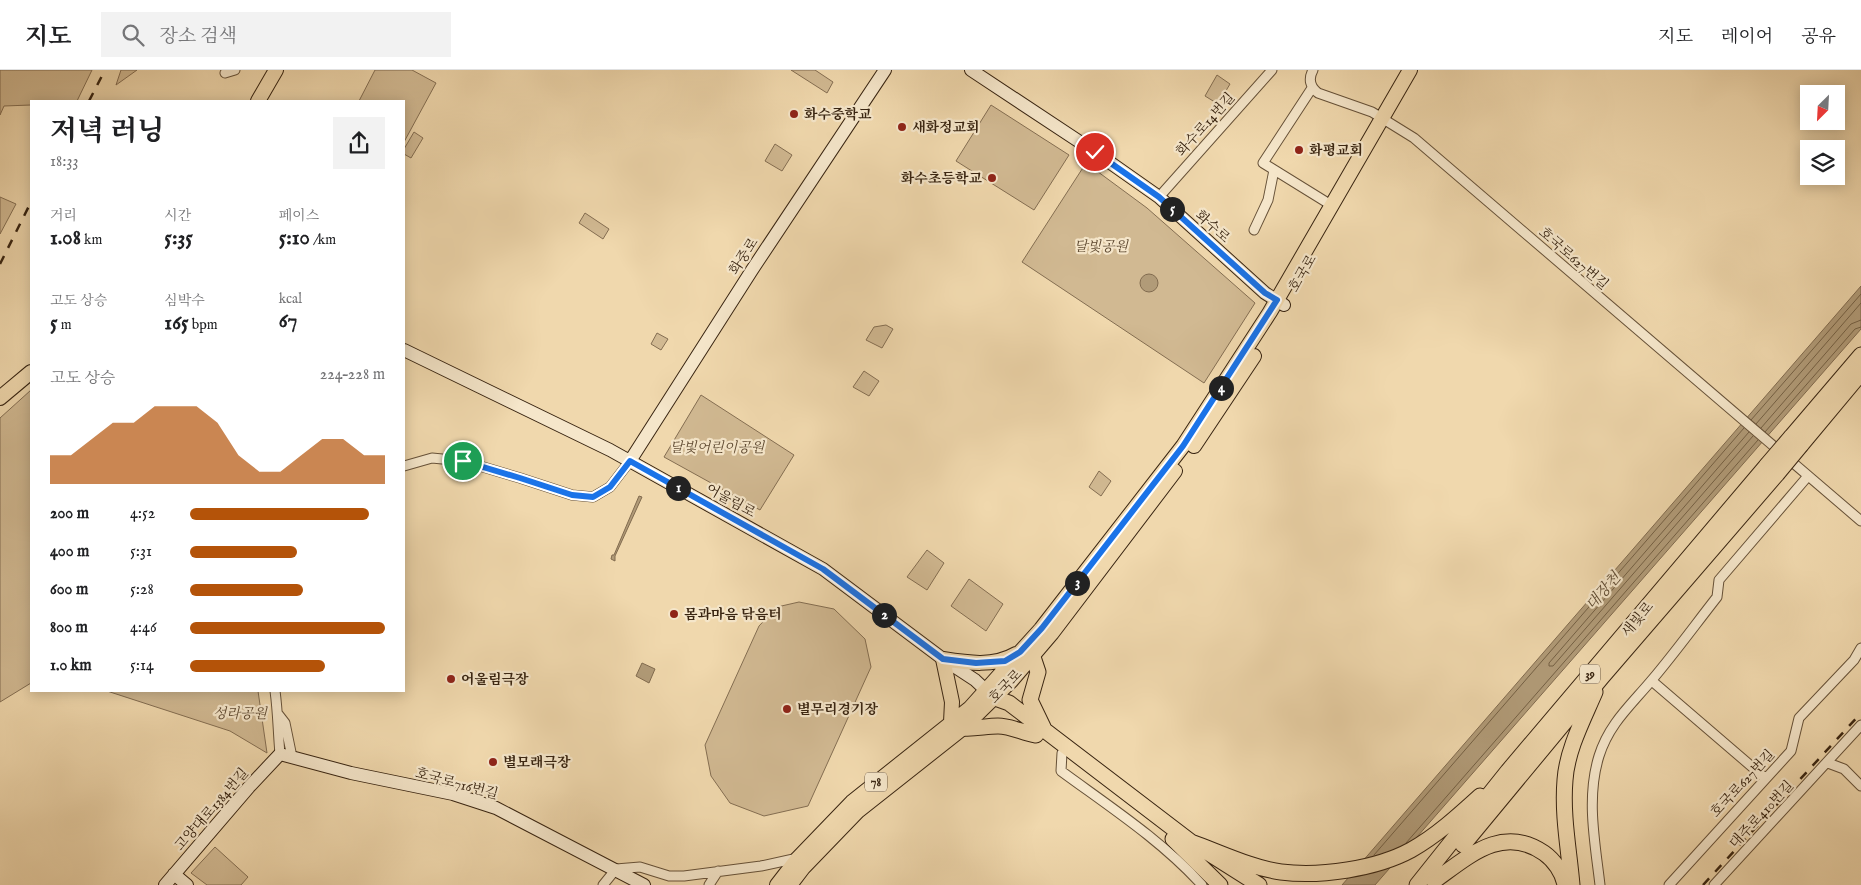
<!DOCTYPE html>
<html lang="ko">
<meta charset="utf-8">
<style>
:root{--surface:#fff;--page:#f2f2f2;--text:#202124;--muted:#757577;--line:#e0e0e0;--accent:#b45309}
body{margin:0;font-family:"IM FELL English","Noto Serif KR",serif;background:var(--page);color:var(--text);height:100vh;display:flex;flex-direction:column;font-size:19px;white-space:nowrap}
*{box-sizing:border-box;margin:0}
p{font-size:16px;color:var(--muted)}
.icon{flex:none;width:28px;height:28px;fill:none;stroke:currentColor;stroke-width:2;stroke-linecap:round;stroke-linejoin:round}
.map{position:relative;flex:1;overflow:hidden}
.panel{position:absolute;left:30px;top:30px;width:375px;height:592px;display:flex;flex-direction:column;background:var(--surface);border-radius:0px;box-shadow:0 2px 12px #0003}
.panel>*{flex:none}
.needle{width:32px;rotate:204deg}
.fabs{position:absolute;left:1800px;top:15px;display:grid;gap:10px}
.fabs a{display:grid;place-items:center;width:45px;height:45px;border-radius:0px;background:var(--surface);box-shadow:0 2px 12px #0003;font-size:25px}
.pin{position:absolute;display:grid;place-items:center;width:42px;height:42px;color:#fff;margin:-21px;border:2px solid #fff;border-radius:50%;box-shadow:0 1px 5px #0007}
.km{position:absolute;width:25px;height:25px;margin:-12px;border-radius:50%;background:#222;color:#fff;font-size:14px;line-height:25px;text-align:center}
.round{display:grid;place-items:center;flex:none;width:52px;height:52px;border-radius:0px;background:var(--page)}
.overview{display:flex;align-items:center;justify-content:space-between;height:85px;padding:0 20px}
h1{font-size:28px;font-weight:700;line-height:38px}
.metrics{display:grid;grid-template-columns:repeat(3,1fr);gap:8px;height:85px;padding:5px 20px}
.metrics div{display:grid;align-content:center}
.metrics b{font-size:21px;font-weight:700}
.metrics small{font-size:14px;font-weight:400}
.metrics p{font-size:14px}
.chart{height:140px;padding:10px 20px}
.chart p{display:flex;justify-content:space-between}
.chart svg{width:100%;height:90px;margin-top:5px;fill:var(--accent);opacity:.7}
ul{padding:0 20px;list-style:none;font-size:16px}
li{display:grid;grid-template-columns:80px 60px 1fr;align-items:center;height:38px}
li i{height:12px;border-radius:6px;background:var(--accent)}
header{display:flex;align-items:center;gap:30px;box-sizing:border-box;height:70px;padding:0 25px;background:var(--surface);border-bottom:1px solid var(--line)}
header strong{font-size:24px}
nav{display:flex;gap:28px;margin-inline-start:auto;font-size:18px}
.search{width:350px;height:45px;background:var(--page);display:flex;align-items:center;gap:12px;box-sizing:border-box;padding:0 18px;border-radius:0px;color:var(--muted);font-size:19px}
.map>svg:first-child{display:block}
.green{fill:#d1b992;stroke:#846e52}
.water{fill:#b19b78;stroke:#816b4f}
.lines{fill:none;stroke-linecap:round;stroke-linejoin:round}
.shore{stroke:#746044;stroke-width:1}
.street-casing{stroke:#665138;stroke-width:11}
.secondary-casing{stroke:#382411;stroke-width:14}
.primary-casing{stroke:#382411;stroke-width:16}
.highway-casing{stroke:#382411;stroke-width:17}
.street{stroke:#f5e6ca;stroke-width:9}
.secondary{stroke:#f5e6ca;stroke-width:12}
.primary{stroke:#f0d8ad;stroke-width:14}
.highway{stroke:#f0d8ad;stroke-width:15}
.rail{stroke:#382411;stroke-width:2.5;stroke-dasharray:9 9;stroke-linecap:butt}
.highway-bridge-casing{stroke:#382411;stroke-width:17;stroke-linecap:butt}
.highway-bridge{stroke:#f0d8ad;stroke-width:15}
.route-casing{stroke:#fff;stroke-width:10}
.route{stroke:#1a73e8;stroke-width:6}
.poi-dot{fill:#8f2418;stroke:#f5e6ca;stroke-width:2}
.labels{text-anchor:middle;stroke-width:4.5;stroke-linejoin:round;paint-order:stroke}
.shield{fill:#f5e6ca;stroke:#715e48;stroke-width:1}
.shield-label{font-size:12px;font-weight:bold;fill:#382411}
.poi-label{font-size:14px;font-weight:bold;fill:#382411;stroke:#f5e6ca;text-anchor:start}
.street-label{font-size:14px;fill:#382411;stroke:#f5e6ca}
.park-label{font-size:14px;font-style:italic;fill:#5e4931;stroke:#f5e6ca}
.water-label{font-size:15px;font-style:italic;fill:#5c4830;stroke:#f5e6ca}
</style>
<header>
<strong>지도</strong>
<div class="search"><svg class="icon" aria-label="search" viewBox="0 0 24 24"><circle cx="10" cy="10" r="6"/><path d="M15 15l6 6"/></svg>장소 검색</div>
<nav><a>지도</a><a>레이어</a><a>공유</a></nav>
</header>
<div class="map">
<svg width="1861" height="815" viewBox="0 0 1861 815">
<rect width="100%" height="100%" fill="#f0d8ad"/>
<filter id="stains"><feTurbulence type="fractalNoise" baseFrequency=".004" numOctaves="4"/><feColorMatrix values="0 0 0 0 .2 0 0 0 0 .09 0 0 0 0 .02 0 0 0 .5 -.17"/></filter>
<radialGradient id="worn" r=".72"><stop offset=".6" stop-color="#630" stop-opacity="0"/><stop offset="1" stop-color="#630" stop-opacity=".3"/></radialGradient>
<path class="green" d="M0,0h92l-15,31h-46v4l-27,1 -4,9z
M121,0h16l-21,15z
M375,0h37l24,13 -32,59v-41h-45z
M791,0h24l18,12 -6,11z
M1217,5l13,9 -12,20 -13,-8z
M991,35l78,50 -35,55 -78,-49z
M414,62l9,6 -12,20 -7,-4v-5z
M775,74l17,11 -10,16 -17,-10z
M1086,93l61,45 108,95 -51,80 -182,-121z
M0,127l16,7 -16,30z
M585,143l24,16 -6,10 -24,-16z
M886,255l7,4 -11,19 -16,-8 8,-13z
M657,263l11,6 -7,11 -10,-6z
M864,301l15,10 -10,15 -16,-9z
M31,320v293l-31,19v-284z
M701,325l93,60 -34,55 -96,-53z
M1099,401l12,10 -10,15 -12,-9z
M927,480l17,13 -17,27 -20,-13z
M969,509l34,25 -17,27 -35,-25z
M799,532l35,7 31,30 6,28 -63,139 -44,10 -34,-13 -19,-27 -6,-31 54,-119 18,-19z
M107,621h151l9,62 -37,-22z
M215,777l33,30 -7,8h-34l-16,-12z"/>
<path class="water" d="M1140 213a9 9 0 1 1 18 0a9 9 0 1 1-18 0Z
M1861,216v43l-486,556h-33z
M639,426l3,1 -27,59v5l-4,-2 1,-4h2z
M642,593l13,6 -6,14 -13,-7z"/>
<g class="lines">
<path class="shore" d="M1751,350l110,-126
M1756,354l105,-121
M1761,358l90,-104 10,-4
M1749,362l-200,231v3h4l200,-230
M1765,362l90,-103 6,-2
M1406,773l352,-403
M1374,785l370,-427"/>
<g class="street-casing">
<path id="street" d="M1313,0c-5,9 -3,17 5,23l54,19 42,26 447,383
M225,3l10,-3
M1312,18l-49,75 68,42
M1159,127l113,-127
M1254,160l14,-30 6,-30
M404,396l28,-8 31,3 57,17 52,17 21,2 17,-10 20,-26
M1652,611l113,97
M275,621c3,21 3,42 5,63
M278,644l7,9 7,34
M1062,683l-1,18c49,36 100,69 141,114
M1828,693l16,6 17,17
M603,815l13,-16 24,-2 29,9h15l77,-10 37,-8
M709,815l9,-14
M1600,815c-5,-43 -14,-87 -1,-129 10,-32 31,-50 52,-75 23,-27 44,-56 66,-84l2,-17 89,-104
M1669,815l122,-134 8,-33 55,-58 7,-12
M1714,815l147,-160"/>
</g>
<g class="secondary-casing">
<path id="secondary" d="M971,0l124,82 64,45 106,96 19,12
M404,280l206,100 213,119 120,90 32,21 17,16
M630,391l122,-191 133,-200
M174,804l13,11
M165,815l84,-98 31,-33 71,19 102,21 43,14 148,77"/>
</g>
<g class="primary-casing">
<path id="primary" d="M258,31l18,-31
M0,328l31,-26
M1194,376l60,-90
M951,652l1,-20 -9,-43c25,4 51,8 73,-5
M777,815l21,-27 54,-56 118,-94 71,-79 142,-183 87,-134 140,-242
M790,815l13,-17 55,-57 105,-83 48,-47 41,-48 123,-162"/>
</g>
<g class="highway-casing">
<path id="highway" d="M1791,367l70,-82
M1801,375l60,-72
M1033,587l5,15 -8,28 13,27
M995,628l14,5 182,139 68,43
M963,658c12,1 23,-2 35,-2 13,0 25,7 38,9
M1173,769l47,46
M1191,772c28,10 61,26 90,30 39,5 95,-3 130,-22 25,-14 47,-34 69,-54
M1463,775l139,-168 175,-203
M1434,811c34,-24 68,-57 110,-28 10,7 19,20 21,32
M1417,815l91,-114 259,-306
M1572,815c-3,-35 -10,-70 -7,-105 2,-30 18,-60 30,-88"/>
</g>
<use href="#street" class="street"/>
<use href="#secondary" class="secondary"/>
<use href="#primary" class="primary"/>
<use href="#highway" class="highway"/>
<path class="rail" d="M89,31l16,-31
M0,194l31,-62
M1703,815l158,-172"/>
<g class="highway-bridge-casing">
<path id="highway-bridge" d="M1767,395l24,-28
M1777,404l24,-29"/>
</g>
<use href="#highway-bridge" class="highway-bridge"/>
</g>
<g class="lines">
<g class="route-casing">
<path id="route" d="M463,391l57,17 52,17 21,2 17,-10 20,-26 193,108 120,90 33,4 29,-2 15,-9 22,-24 141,-182 94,-146 -12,-7 -106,-96 -64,-45"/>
</g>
<use href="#route" class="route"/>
</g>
<g class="poi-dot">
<circle cx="794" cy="44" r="5"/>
<circle cx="902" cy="57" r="5"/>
<circle cx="1299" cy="80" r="5"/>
<circle cx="992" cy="108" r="5"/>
<circle cx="674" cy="544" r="5"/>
<circle cx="451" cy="609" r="5"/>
<circle cx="787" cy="639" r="5"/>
<circle cx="493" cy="692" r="5"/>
</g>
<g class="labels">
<g class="shield">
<rect x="1580" y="594.5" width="20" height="19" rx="4"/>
<rect x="865" y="702.5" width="22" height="19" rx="4"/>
</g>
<g class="shield-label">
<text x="1590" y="608">39</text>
<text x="876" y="716">78</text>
</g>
<g class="poi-label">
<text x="804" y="49">화수중학교</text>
<text x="912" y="62">새화정교회</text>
<text x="1309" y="85">화평교회</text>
<text x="982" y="113" text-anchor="end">화수초등학교</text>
<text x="684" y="549">몸과마음 닦음터</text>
<text x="461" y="614">어울림극장</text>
<text x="797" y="644">별무리경기장</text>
<text x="503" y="697">별모래극장</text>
</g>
<g class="street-label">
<text transform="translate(1205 54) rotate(-48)" y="5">화수로14번길</text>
<text transform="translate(1213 156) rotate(42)" y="5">화수로</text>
<text transform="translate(743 186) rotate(-57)" y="5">화중로</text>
<text transform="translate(1574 188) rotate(41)" y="5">호국로627번길</text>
<text transform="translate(1302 203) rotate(-60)" y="5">호국로</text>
<text transform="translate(731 430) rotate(29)" y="5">어울림로</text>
<text transform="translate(1637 549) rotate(-50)" y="5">새빛로</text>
<text transform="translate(1005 616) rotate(-46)" y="5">호국로</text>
<text transform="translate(457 713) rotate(15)" y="5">호국로716번길</text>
<text transform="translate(1742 713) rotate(-47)" y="5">호국로627번길</text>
<text transform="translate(211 739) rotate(-49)" y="5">고양대로1384번길</text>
<text transform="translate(1761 744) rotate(-47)" y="5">대주로410번길</text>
</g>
<g class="park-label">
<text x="1101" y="181">달빛공원</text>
<text x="717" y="382">달빛어린이공원</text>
<text x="240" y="648">성라공원</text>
</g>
<g class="water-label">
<text transform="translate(1603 521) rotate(-49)" y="5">대장천</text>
</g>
</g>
<rect width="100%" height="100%" filter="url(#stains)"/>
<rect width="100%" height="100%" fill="url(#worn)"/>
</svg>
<div class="fabs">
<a><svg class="needle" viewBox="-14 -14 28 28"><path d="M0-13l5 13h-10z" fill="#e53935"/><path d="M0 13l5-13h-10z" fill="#757577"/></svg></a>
<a><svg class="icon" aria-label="layers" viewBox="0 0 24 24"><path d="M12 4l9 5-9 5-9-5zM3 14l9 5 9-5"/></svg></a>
</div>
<div class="pin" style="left:463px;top:391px;background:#1e9e55"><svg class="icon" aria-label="arrive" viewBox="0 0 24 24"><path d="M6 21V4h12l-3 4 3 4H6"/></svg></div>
<div class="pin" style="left:1095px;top:82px;background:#d93025"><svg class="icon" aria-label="check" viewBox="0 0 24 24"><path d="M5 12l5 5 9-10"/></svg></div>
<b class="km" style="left:678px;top:418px">1</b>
<b class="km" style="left:884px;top:545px">2</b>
<b class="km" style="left:1077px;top:513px">3</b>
<b class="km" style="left:1221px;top:318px">4</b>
<b class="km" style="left:1172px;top:139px">5</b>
<section class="panel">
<div class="overview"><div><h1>저녁 러닝</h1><p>18:33</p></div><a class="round"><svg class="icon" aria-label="share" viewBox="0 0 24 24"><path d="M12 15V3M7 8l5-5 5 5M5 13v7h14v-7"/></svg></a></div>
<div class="metrics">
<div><p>거리</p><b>1.08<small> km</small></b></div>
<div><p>시간</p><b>5:35</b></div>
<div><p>페이스</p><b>5:10<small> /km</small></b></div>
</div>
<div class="metrics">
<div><p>고도 상승</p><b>5<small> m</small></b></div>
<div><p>심박수</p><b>165<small> bpm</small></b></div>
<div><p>kcal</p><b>67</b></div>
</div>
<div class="chart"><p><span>고도 상승</span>224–228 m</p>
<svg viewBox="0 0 160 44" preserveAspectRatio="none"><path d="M0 44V30L10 30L20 22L30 14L40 14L50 6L60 6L70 6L80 14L90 30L100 38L110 38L120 30L130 22L140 22L150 30L160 30V44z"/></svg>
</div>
<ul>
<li><b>200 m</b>4:52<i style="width:92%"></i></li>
<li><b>400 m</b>5:31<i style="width:55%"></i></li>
<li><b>600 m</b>5:28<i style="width:58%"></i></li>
<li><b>800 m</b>4:46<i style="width:100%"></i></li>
<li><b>1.0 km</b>5:14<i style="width:69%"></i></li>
</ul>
</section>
</div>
